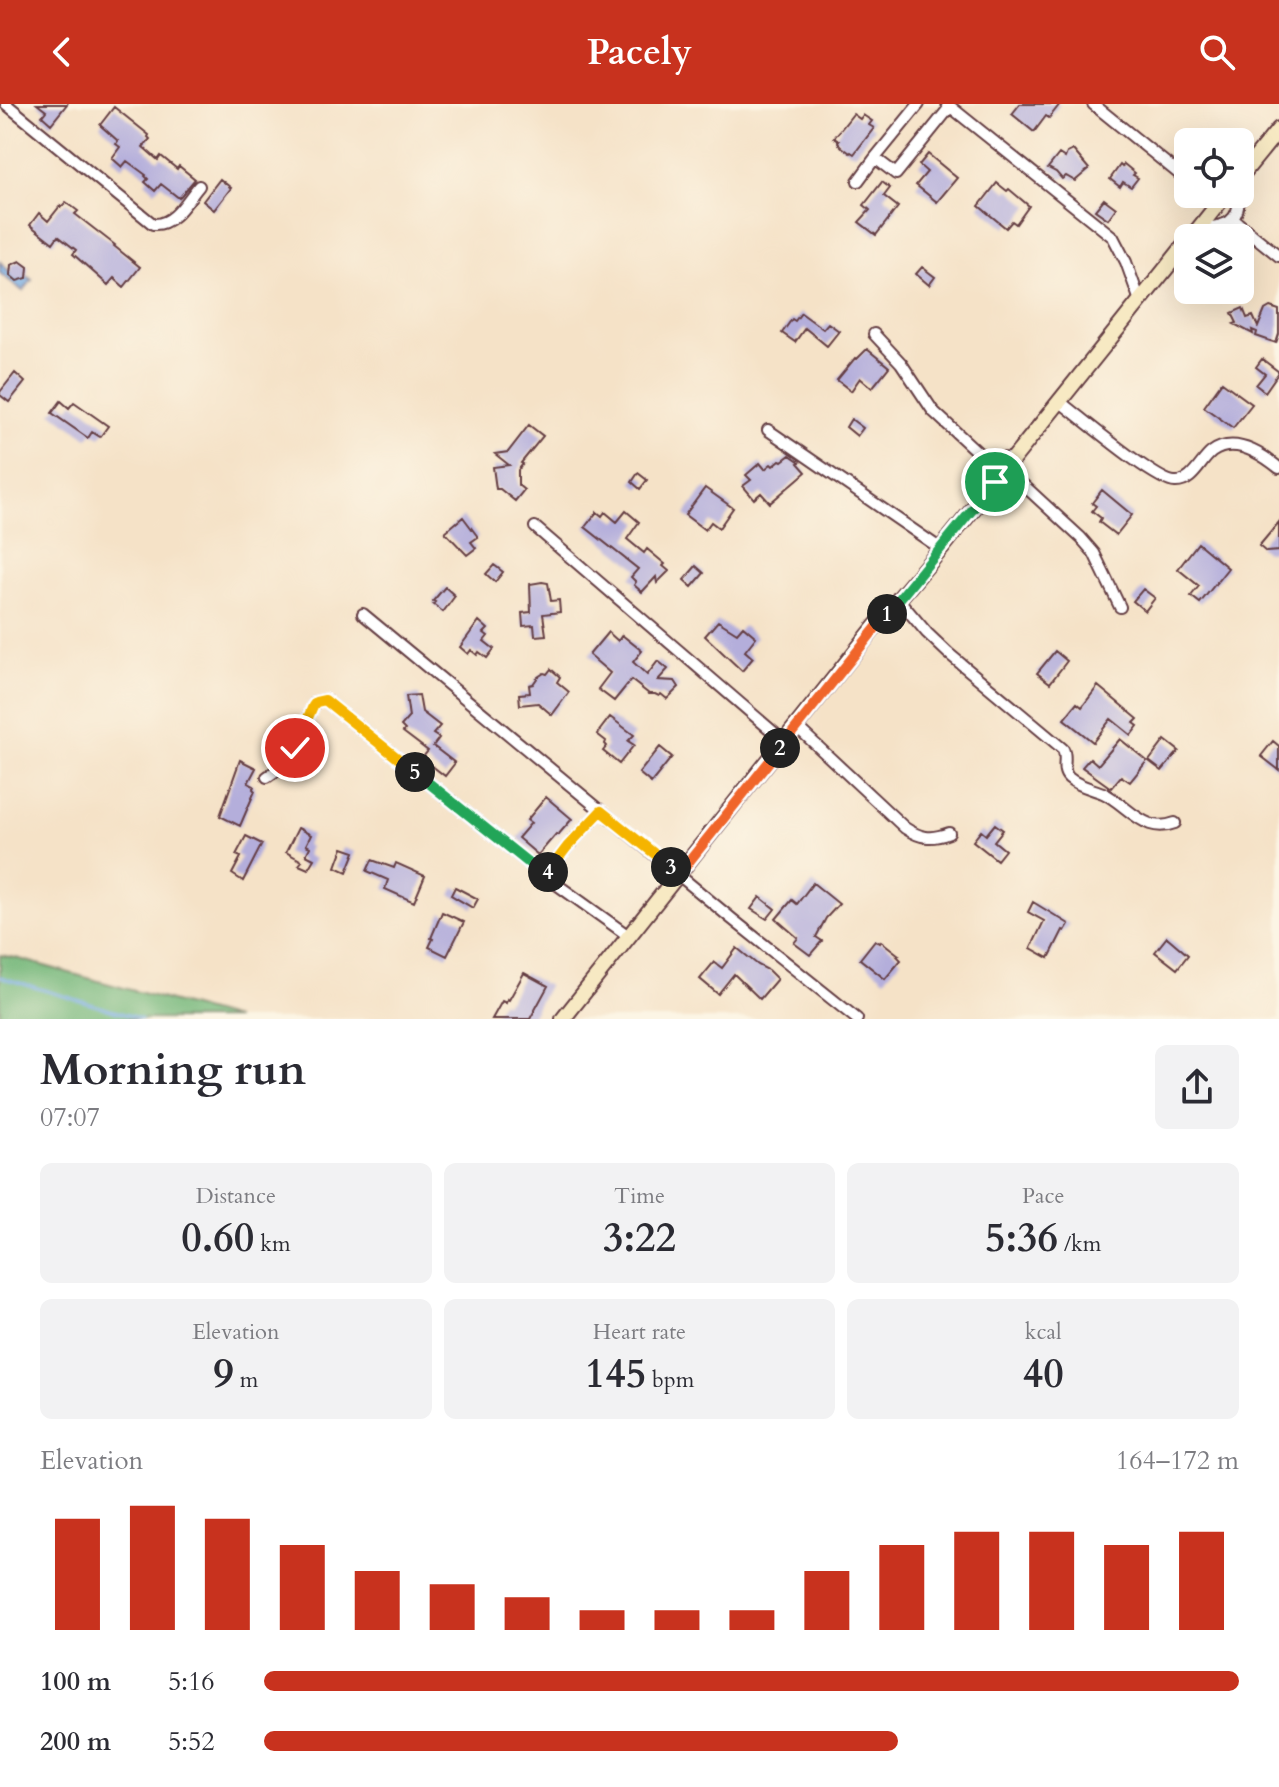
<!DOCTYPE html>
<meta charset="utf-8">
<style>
:root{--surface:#fff;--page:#f2f2f3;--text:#2b2b33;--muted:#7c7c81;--accent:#c8321e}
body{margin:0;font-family:Cardo,serif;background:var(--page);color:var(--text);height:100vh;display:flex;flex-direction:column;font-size:30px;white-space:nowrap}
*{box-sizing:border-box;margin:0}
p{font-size:26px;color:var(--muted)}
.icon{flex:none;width:44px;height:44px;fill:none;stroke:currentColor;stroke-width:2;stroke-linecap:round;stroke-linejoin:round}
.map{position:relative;height:915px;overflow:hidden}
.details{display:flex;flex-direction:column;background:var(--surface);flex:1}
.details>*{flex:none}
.fabs{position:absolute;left:1174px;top:24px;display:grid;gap:16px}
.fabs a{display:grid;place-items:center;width:80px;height:80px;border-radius:12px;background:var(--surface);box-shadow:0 8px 32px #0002;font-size:40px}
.pin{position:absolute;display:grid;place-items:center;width:68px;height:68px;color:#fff;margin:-34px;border:4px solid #fff;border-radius:50%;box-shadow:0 2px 8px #0007}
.km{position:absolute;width:40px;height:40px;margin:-20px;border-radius:50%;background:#222;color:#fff;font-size:22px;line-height:40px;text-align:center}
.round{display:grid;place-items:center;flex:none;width:84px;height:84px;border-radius:12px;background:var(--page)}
.summary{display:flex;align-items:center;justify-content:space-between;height:136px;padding:0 40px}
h1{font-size:44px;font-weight:800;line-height:60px}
.stats{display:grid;grid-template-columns:repeat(3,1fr);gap:12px;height:136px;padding:8px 40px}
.stats div{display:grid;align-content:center;border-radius:12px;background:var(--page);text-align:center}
.stats b{font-size:40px;font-weight:800}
.stats small{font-size:22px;font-weight:400}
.stats p{font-size:22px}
.chart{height:224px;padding:16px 40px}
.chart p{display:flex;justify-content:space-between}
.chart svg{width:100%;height:144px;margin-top:8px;stroke:var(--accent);stroke-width:6}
ul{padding:0 40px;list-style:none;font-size:26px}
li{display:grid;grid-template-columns:128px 96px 1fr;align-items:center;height:60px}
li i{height:20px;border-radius:10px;background:var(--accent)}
header{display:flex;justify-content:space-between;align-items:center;height:104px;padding:0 40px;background:var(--accent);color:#fff;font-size:36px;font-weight:800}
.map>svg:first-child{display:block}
.forest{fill:#74b77a;stroke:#5f6b52;stroke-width:2}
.water{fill:#76abe3;stroke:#606587;stroke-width:2}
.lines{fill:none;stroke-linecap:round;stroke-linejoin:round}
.stream{stroke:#76abe3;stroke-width:3}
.building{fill:#b4aedb}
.street-casing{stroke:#643c42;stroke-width:14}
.secondary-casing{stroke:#643c42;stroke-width:18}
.street{stroke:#fff;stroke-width:10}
.secondary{stroke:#f7e9c3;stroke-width:14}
.split-1-casing{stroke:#fff;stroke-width:16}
.split-2-casing{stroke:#fff;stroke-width:16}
.split-3-casing{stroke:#fff;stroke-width:16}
.split-4-casing{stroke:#fff;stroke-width:16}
.split-5-casing{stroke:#fff;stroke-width:16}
.split-6-casing{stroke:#fff;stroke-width:16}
.split-1{stroke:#22a559;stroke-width:10}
.split-2{stroke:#f0652b;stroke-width:10}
.split-3{stroke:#f0652b;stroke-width:10}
.split-4{stroke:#f5b400;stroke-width:10}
.split-5{stroke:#22a559;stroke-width:10}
.split-6{stroke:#f5b400;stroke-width:10}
</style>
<header><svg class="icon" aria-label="back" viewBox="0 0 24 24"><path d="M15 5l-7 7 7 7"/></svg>Pacely<svg class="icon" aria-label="search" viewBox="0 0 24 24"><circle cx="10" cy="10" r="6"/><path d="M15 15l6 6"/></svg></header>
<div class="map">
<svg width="1279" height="915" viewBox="0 0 1279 915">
<rect width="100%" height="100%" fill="#fcf5e5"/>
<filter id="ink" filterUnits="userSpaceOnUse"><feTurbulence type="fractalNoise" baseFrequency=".0125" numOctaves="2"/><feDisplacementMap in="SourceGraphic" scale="16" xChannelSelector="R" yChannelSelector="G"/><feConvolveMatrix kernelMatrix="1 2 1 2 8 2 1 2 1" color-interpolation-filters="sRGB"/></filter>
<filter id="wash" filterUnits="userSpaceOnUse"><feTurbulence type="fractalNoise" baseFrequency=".006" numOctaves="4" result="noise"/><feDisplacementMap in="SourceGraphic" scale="32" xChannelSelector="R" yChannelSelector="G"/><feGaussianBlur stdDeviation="1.8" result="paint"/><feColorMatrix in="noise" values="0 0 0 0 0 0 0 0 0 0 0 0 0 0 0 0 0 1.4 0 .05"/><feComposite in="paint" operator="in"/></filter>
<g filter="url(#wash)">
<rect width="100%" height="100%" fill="#f5e2c7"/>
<path class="forest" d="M0,851l16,3 219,61h-235z"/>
<path class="water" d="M0,158l17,18 11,-3 4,3 -9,11 -23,-18z"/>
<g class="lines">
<path class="stream" d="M0,873l141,42"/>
</g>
<g id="blocks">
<path class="building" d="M37,0h30l-16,20 -9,-8 4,-5z
M1020,0h40l-11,14 -3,-2 -12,16 -22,-18z
M114,3l35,28 -1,2 2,2 -7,8 15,13 3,-4 16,13 2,-3 16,13 -16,19 -18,-14 -6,7 -10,-9 3,-3 -3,-3 1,-1 -19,-14 -5,6 -10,-9 8,-11 -4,-3 2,-3 -18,-16z
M853,10l7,5 3,-4 9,6 -3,4 5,3 -20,26 -3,-2 -1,1 -8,-6 -4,-4 1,-2 -5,-3z
M1073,46l16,19 -14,12 -9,-5 -4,3 -6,-7 -8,-4 11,-14 6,4 2,-5z
M928,50l29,24 -20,24 -21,-17 11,-13 -8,-7z
M1124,60l11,9 -2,2 5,3 -7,9 -8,-5 -3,5 -10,-8 10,-14 2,2z
M220,75l11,9 -17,22 -11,-9z
M882,78l8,6 -6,8 14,11 -22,28 -17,-13 11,-12 -6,-5z
M997,79l10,8 2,-2 20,17 -13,18 -4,-3 -6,7 -27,-22z
M1104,95l12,9 -8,11 -13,-9z
M66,98l12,9 -3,3 40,31 -1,1 26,21 -16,20 -10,-9 -6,7 -35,-31 3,-4 -18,-14 -5,7 -23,-18 9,-12 9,8 12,-15 1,1z
M20,157l8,6 -1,11 -10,3 -7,-6 1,-10z
M922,163l13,10 -6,8 -13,-11z
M1270,203l9,3v24l-3,9 -20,-7 1,-4 -5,-2 1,4 -19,-10 3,-1 -5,-10 11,-5 4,10 6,-2 5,11 7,-17z
M801,209l22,16 5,-6 11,8 -12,15 -22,-18 -10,14 -13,-9 10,-14 3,2z
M867,245l22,18 -17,21 -12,-10 -9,13 -14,-11 18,-22 2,1z
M1262,255l17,13 -14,20 -9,-7 9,-11 -9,-7z
M15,269l10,9 -16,20 -9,-7v-3z
M1222,278l30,22 -19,24 -29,-21z
M61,297l8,7 5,-6 34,24 -8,11 -8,-5 -4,6 -36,-25z
M851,315l12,9 -6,8 -11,-9z
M529,321l14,11 -22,27 2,1 -5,6v15l6,5 -9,11 -15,-12h-4l-3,-22 16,-2 -14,-11 13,-2z
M790,351l10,7 -2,1 8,9 -36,31 -9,-10 -7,6 -11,-13 8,-6 -5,-5 14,-12 5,6 6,-5 2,2 7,-6 2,1z
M638,369l9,7 -7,9 -8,-7z
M705,384l28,20 -14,20 -8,-6 -6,8 -20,-15z
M1102,386l30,25 -16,20 -17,-13 2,-4 -9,-7 4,-5 -4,-3z
M626,407l13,11 -12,17 17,14 3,-4 18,15 -2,2 6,5 -12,12 -1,-6 -14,15 -8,-7 2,-3 -5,-5 7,-8 -53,-42 12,-15 5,4 3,-4 12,10z
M463,413l15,20 -7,5 5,6 -9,7 -22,-23z
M1279,418v29l-13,1 -7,-6z
M1198,439l30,25 -28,35 -9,-7 8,-10 -21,-17z
M494,461l9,7 -8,10 -9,-8z
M696,462l8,7 -12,14 -8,-7z
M542,478l6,1 3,18 8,-1 1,12 -17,2 3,21 -11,1 -1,-11 -11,1 -1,-13 9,-1 -1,-28z
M445,483l10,9 -12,16 -10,-8 2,-2 -2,-1z
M1143,485l12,9 -10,13 -12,-10z
M479,517l9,8 -4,4 4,3 -4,5 10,8 -7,9 -8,-6 -2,3 -6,-5 -3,4 -8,-7z
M718,517l19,12 6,-7 13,11 -11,14 8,7 -11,13 -37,-35z
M608,528l10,9 4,-6 20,16 -9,11 14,13 11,-14 10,8 -10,11 17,1 4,6 -12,12 -6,-5 -2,2 -4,-2h-6l-18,-14 -17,21 -16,-12 12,-16 -21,-18z
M1055,547l12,10 -17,22 -13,-10z
M551,565l9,8 -3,5 12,10 -17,23 -14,-12 -18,2 -1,-11 11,-1 -1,-8 4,-1 5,-7 6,-4 3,1z
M1098,582l40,33 -4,4 4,3 -7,9 -20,-16 -18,23 -29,-23 13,-16 5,4z
M419,591l3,17 18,14 -7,8 6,4 -6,8 22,17 -10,13 -23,-18 6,-7 -25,-19 2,-2 -4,-4 8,-9 -3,-21z
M610,613l24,18 -6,6 6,4 -15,19 -16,-13 4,-5 -2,-2 1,-3 -9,-7z
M1120,635l27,22 -17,21 -9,-6 -10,12 -29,-21 8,-9 8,7z
M1165,636l14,11 -17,20 -13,-10z
M1273,637l6,5v24l-18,-14z
M660,643l12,10 -21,26 -12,-10z
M240,656l16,8 -8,15 6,3 -1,3 2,2 -15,35 -20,-10z
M546,693l26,22 -14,16 -2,-1 -18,21 -20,-17 13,-15 -4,-3z
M995,720l8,6 -9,11 11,9 -8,10 -24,-19 8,-10 5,4z
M298,724l13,7 -5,10 4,2 -4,8 8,4 -6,10 -9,-4 3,-4 -16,-9z
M246,732l16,8 -19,37 -11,-7 9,-17 -5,-2z
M343,744l12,4 -8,20 -11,-5z
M372,756l22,8 2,-5 29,13 -11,26 -29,-13 3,-9 -21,-9z
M813,779l26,21 -13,14 -10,19 6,4 -12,14 -16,-12 4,-5 -22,-19 16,-19 5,4z
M455,783l23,12 -5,9 -22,-13z
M760,793l15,12 -8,10 -16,-10z
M1033,798l36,22 -4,7 -2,-1 -14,28 -18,-10 13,-27 -16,-9z
M442,808l22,10 -17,34 -18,-9 4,-8 -2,-1z
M1167,833l21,18 -11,14 -22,-17z
M875,836l5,3 1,-2 18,14 -2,1 4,4 -16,19 -25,-20z
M737,844l21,17 10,5 9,9 -17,20 -26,-25 -16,20 -18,-15 14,-17 8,6z
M524,869l24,13 -18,33h-38l10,-18 4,2 1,-4 2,1z"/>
</g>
</g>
<g filter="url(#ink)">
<use href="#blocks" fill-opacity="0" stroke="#643c42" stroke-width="2"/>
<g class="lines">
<g class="street-casing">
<path id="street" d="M6,0l147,120c21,2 34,-24 46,-38
M947,0l166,133 13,25 14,39
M1093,0l95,77
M875,54l21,16 54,-67
M858,77l17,-23 44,-54
M1203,90l14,11
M1233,115l46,37
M1198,125c26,-3 42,-4 41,-35
M874,230l27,29 32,48 52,48 10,23
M1059,297c20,15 97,81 116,81 18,1 25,-21 37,-30 22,-16 50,2 67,16
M768,326l173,119
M985,355l29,-1
M1006,365l75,69 13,15 26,54
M535,423l250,215
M899,496l28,33 21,20 115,96c5,9 -3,21 6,29 9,8 24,11 34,15 17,8 30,25 47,31 9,3 17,2 25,-1
M363,510l369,305 125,100
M797,623l108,101c15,10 26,12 44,5
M267,673c26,-16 34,-44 46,-71l3,-4 9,-2 220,176 85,61
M545,772l22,-29 34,-36"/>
</g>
<g class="secondary-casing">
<path id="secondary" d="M1240,73l39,-48
M1191,134l35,-44
M563,915l312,-392 66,-78 247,-308"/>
</g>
<use href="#street" class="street"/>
<use href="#secondary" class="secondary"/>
</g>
</g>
<g class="lines" filter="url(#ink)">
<g class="split-1-casing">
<path id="split-1" d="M887,510l108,-132"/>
</g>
<g class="split-2-casing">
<path id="split-2" d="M780,644l107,-134"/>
</g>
<g class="split-3-casing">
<path id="split-3" d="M671,763l8,7 101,-126"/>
</g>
<g class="split-4-casing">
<path id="split-4" d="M548,768l19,-25 34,-36 70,56"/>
</g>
<g class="split-5-casing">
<path id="split-5" d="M415,668l130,104 3,-4"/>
</g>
<g class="split-6-casing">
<path id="split-6" d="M295,644l18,-42 3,-4 9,-2 90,72"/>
</g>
<use href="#split-1" class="split-1"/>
<use href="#split-2" class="split-2"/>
<use href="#split-3" class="split-3"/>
<use href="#split-4" class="split-4"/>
<use href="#split-5" class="split-5"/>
<use href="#split-6" class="split-6"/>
</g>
</svg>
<div class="fabs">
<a><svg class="icon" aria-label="locate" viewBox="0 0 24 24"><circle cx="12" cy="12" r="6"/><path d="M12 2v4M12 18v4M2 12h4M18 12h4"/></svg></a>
<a><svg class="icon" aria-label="layers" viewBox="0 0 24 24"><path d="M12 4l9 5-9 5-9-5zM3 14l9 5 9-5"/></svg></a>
</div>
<div class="pin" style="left:995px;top:378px;background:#1e9e55"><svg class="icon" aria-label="arrive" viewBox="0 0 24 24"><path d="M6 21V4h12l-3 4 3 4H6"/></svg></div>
<div class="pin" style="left:295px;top:644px;background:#d93025"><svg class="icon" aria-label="check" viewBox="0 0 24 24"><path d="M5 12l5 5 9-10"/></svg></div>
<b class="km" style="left:887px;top:510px">1</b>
<b class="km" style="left:780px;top:644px">2</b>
<b class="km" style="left:671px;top:763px">3</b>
<b class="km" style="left:548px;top:768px">4</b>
<b class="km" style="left:415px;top:668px">5</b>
</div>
<section class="details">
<div class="summary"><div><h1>Morning run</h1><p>07:07</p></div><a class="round"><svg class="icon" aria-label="share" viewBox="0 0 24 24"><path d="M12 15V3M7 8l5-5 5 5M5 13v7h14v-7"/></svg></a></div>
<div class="stats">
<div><p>Distance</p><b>0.60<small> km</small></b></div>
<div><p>Time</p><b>3:22</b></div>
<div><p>Pace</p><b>5:36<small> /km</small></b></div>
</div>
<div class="stats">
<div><p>Elevation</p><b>9<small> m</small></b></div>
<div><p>Heart rate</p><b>145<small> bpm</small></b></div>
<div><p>kcal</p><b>40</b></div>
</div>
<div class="chart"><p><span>Elevation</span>164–172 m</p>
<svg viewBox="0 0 160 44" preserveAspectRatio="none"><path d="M5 44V10M15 44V6M25 44V10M35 44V18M45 44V26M55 44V30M65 44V34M75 44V38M85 44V38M95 44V38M105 44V26M115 44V18M125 44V14M135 44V14M145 44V18M155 44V14"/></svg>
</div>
<ul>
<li><b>100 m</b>5:16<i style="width:100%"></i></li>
<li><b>200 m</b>5:52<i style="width:65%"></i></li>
</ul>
</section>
